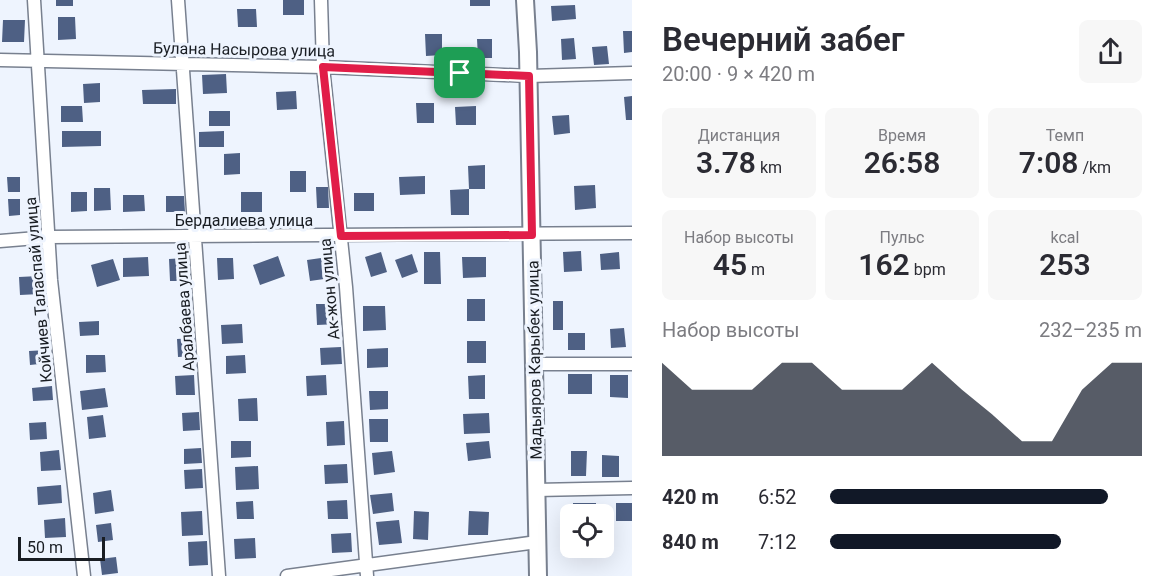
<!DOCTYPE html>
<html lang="ru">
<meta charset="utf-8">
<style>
:root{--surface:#fff;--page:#f7f7f7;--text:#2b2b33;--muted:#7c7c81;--accent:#111827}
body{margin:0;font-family:Roboto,sans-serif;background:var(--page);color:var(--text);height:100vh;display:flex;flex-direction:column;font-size:22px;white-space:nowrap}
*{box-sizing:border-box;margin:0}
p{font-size:20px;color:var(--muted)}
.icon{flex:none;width:33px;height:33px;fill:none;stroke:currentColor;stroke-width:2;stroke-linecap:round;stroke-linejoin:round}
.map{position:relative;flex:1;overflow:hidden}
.details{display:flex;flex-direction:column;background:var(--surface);width:540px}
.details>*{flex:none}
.fabs{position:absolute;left:560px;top:504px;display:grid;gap:12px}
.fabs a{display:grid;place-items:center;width:54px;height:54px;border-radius:9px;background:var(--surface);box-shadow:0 6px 24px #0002;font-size:30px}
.scale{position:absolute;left:18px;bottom:15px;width:87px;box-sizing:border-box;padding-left:6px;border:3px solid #191d23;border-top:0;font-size:16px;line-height:21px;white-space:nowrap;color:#191d23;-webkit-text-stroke:4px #eef4fe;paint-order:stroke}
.pin{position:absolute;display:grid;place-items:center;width:51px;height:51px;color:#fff;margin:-26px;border-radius:12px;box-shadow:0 3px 9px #0006}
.round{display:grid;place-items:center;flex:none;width:63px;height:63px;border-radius:9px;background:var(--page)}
.summary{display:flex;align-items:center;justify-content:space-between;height:102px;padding:0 30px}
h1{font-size:33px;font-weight:600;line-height:45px}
.figures{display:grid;grid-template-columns:repeat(3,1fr);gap:9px;height:102px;padding:6px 30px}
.figures div{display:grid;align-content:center;border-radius:9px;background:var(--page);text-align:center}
.figures b{font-size:30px;font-weight:600}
.figures small{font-size:16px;font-weight:400}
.figures p{font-size:16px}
.chart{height:168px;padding:12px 30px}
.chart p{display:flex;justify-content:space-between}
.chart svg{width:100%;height:108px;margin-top:6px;fill:var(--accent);opacity:.7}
ul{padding:0 30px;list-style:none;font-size:20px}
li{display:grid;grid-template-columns:96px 72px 1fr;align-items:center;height:45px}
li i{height:15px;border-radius:8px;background:var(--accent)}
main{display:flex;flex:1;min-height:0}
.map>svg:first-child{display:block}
.building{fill:#4e6084}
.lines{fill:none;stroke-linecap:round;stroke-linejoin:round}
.street-casing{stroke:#78808f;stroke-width:15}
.secondary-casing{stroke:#78808f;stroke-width:20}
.street{stroke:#fff;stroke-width:12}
.secondary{stroke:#fff;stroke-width:16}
.route-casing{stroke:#fff;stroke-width:12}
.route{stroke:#e11d48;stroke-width:8}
.labels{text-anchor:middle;stroke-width:6;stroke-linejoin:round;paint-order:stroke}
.street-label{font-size:16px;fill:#191d23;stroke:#eef4fe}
</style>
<main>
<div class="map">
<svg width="632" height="576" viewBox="0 0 632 576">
<rect width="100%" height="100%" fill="#eef4fe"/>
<path class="building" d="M56,0h17v6h-17z
M283,0h21v15h-21z
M470,0h20v6h-20z
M575,5l1,14 -24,2 -1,-15z
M237,9h19l1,18h-19z
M58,17h17l1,22 -18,1z
M3,20h22l-1,22h-22z
M623,31h9v21l-8,1z
M425,34h17v21l-16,1z
M574,38l2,21 -14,1 -1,-21z
M477,39h15v19h-14z
M607,46l2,18 -15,1 -2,-18z
M226,74l1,19 -24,1 -1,-19z
M100,83v19l-16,1 -1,-19z
M176,89v15h-33l-1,-14z
M296,91l1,18 -20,1 -1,-18z
M632,96v24h-6l-2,-23z
M416,103h18v20h-17z
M61,106h21l1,16h-22z
M476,106v19h-20l-1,-18z
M209,111h21v15h-21z
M569,115l1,18 -16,2 -2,-19z
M62,131h39v15l-39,1z
M224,131v16h-25v-15z
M240,153v21l-16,1v-21z
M485,165v24h-16l-1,-23z
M290,171h16v21h-16z
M425,176v18l-25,1 -1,-18z
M7,177h13v15h-12z
M595,185l1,23 -21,2 -1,-24z
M316,187h12l1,21h-12z
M94,188h16l1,22 -17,1z
M469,189v26h-18l-1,-25z
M71,192h16v19l-16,1z
M241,192h21v20h-21z
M354,193h20v18h-20z
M123,195h21l1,16 -22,1z
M166,196h18l1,16h-19z
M8,199h12v16l-11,1z
M581,251l1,20 -18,1 -1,-20z
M381,252l6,20 -16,5 -6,-20z
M424,252h16l1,32h-17z
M619,252l1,17 -19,1 -1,-16z
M412,254l6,18 -16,6 -7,-18z
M278,256l7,20 -25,9 -7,-20z
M148,257l1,19 -26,1v-19z
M328,257l3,21 -21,3 -3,-21z
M462,257h24v20l-23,1z
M185,258l1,23h-16l-1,-22z
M217,258h16l1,21 -16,1z
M113,259l7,21 -23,7 -6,-22z
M39,276l1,18 -20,1 -1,-18z
M467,299h18v22h-18z
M553,301h10v29h-10z
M316,304h21l1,20 -21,1z
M363,306h22l1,24 -23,1z
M99,321v14l-19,1 -1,-14z
M242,324l1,19 -21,1 -1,-19z
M624,328l2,19 -15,1 -1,-19z
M568,333h17v17h-17z
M195,338l1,18 -18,1 -1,-18z
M467,341h19v22h-19z
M341,347l1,17 -21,1 -1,-17z
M388,348v19l-21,1v-19z
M47,350l1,13 -18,2 -1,-14z
M86,355h19l1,17 -20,1z
M245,355l1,18 -20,1v-18z
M568,374h24v20h-24z
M194,375l1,20h-19l-1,-19z
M326,375l1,20 -20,1 -1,-20z
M485,375v24h-16l-1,-23z
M610,375h18v23l-18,-1z
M52,386l1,14 -20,1 -1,-13z
M105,388l3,19 -26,3 -2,-19z
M369,391h19v18l-18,1z
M257,398l1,23h-19l-1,-22z
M199,412l1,18 -17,1 -1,-18z
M489,413l1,20 -26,1 -1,-20z
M103,415l3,22 -17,2 -2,-22z
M369,419h19v23h-18z
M344,421l1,24 -18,1 -1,-24z
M46,422l1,17 -17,1 -1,-17z
M231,441h20v16l-20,1z
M489,441l2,17 -23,3 -2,-18z
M201,448l1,15 -18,1v-15z
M59,450l2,20 -20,1 -1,-19z
M392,451l3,21 -21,3 -2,-22z
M571,451h16l-1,25h-15z
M602,455l17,1v21h-17z
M347,464l1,19 -23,1 -1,-19z
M258,466l1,23 -23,1 -1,-23z
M202,469l1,19 -18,1 -1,-19z
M61,485l1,18 -24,2 -1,-18z
M111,490l3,21 -19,3 -2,-21z
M392,493l2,18 -21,3 -3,-19z
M347,500l1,19h-20l-1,-18z
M253,501l1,18h-17l-1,-17z
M573,503h23v11h-23z
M616,503h16v18h-16z
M202,511l1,24 -21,1 -1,-24z
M414,511l15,1 -1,28 -15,-1z
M469,511l20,1 -1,23h-20z
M65,518l1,19 -21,1 -1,-18z
M399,520l3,23 -23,2 -3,-23z
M111,523l2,17 -15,2 -2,-17z
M351,533l1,19 -20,1 -1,-19z
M255,538l1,20 -21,1 -1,-20z
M207,541l1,24 -19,1 -1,-24z
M116,557l2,16 -16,2 -2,-16z"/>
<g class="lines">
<g class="street-casing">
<path id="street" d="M34,0l17,280 33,296
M178,0l41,576
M321,0l2,67 23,220 21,289
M0,60l323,7 206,9 103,-3
M0,241l49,-4 583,-4
M534,364h98
M536,490l96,-2
M287,576l250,-34"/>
</g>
<g class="secondary-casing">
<path id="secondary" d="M525,0l3,52 10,524"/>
</g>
<use href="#street" class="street"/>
<use href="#secondary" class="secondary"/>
</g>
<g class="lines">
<g class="route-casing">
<path id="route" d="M323,67l206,9 3,159 -191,1z"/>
</g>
<use href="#route" class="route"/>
</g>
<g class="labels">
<g class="street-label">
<text transform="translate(244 49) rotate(1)" y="6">Булана Насырова улица</text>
<text x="244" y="226">Бердалиева улица</text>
<text transform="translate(329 289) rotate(-95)" y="6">Ак-жон улица</text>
<text transform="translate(38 290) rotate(-95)" y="6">Койчиев Таласпай улица</text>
<text transform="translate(184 307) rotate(-94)" y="6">Аралбаева улица</text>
<text transform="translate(534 360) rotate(-91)" y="6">Мадыяров Карыбек улица</text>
</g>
</g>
</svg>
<div class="fabs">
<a><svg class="icon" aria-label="locate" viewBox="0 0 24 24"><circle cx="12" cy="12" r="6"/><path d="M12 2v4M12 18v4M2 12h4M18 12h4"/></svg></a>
</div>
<div class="scale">50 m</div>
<div class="pin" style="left:460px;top:73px;background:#1e9e55"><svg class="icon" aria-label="arrive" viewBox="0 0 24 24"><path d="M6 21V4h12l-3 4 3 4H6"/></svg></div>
</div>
<section class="details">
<div class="summary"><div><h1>Вечерний забег</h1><p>20:00 · 9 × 420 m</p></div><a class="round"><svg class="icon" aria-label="share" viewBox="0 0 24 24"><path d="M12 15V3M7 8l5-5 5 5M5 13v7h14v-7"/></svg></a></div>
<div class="figures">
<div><p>Дистанция</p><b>3.78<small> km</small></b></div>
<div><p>Время</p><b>26:58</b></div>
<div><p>Темп</p><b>7:08<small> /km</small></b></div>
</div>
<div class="figures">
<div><p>Набор высоты</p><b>45<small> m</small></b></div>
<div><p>Пульс</p><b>162<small> bpm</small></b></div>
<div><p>kcal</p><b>253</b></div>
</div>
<div class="chart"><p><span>Набор высоты</span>232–235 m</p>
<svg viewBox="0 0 160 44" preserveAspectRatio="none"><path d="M0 44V6L10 17L20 17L30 17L40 6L50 6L60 17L70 17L80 17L90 6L100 17L110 27L120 38L130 38L140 17L150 6L160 6V44z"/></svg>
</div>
<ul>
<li><b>420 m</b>6:52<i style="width:89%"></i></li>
<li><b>840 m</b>7:12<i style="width:74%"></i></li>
</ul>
</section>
</main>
